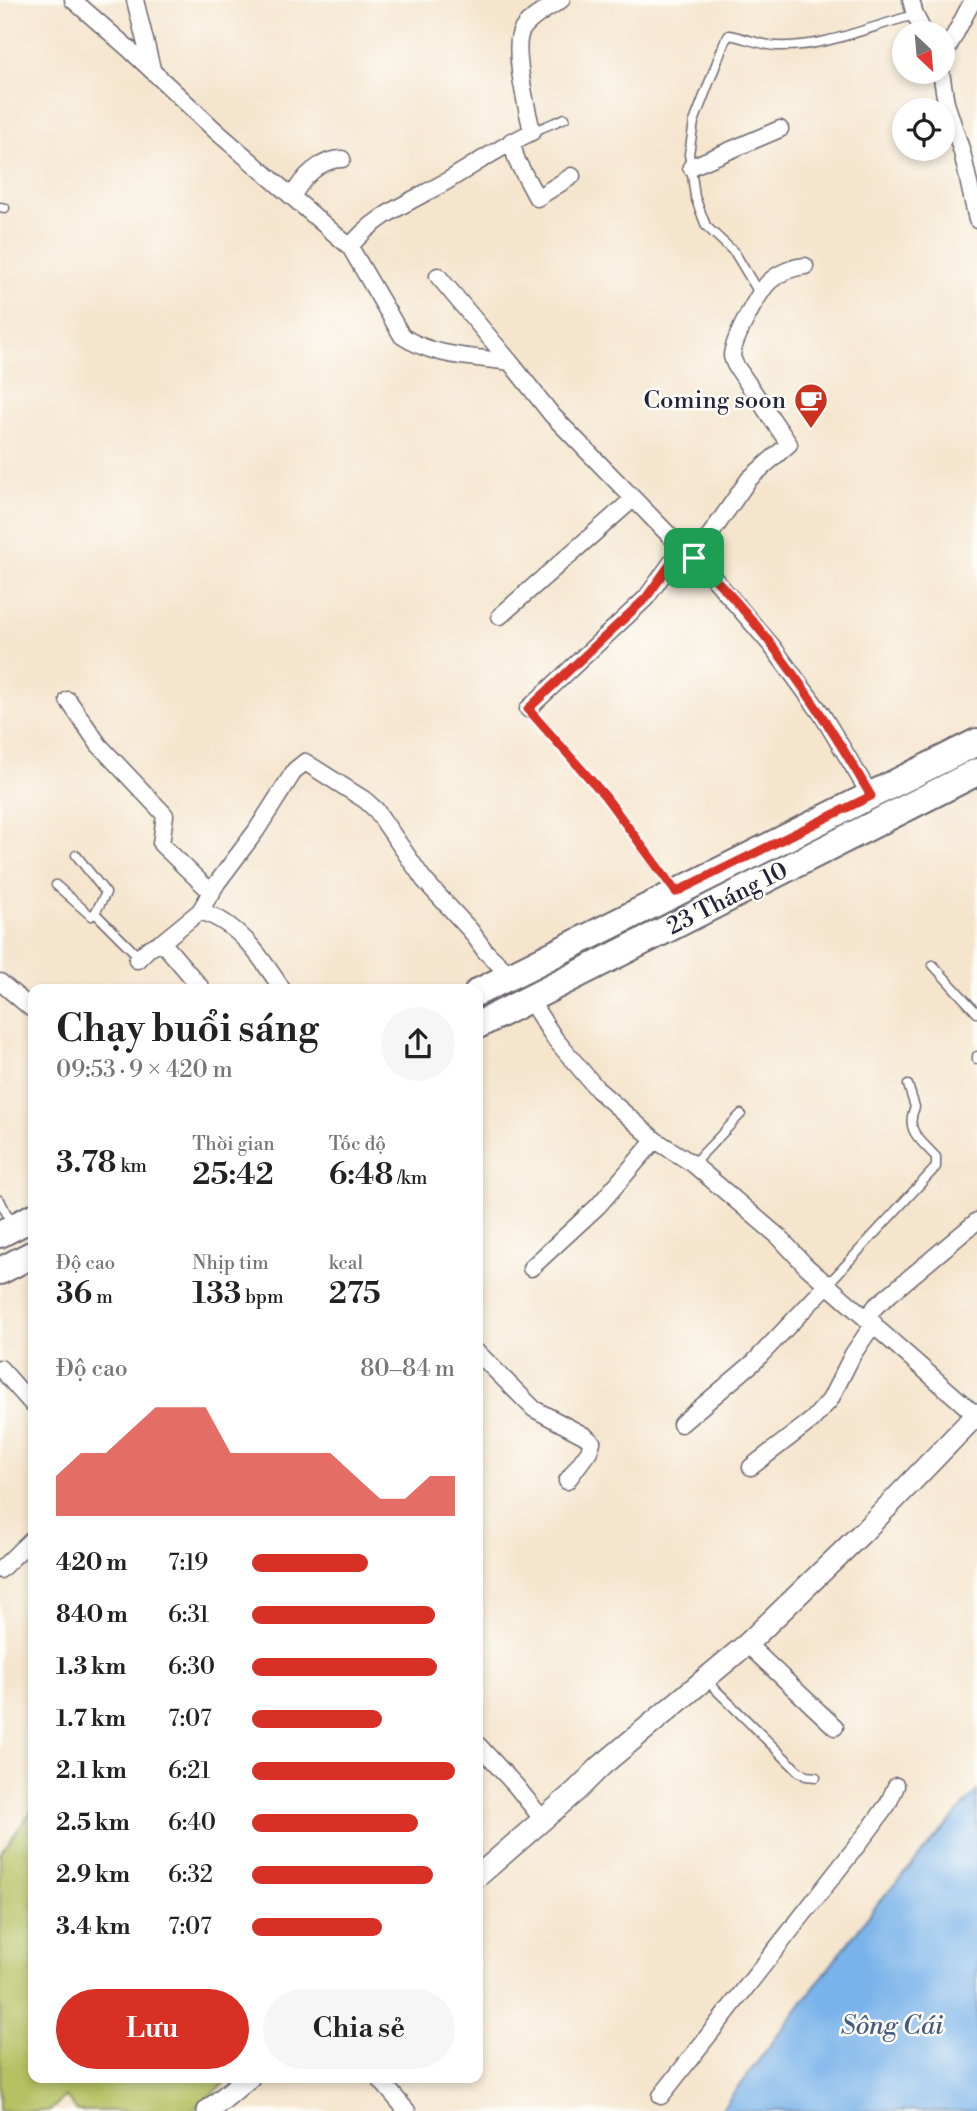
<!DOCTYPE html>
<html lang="vi">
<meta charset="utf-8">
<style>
:root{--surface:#fff;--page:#f6f6f6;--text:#222;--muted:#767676;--accent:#d93025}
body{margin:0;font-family:"Libre Bodoni",serif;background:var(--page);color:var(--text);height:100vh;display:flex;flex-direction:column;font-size:26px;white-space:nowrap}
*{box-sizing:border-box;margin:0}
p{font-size:23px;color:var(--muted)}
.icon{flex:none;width:38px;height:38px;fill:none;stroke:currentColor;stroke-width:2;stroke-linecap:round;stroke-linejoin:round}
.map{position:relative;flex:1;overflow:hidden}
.drawer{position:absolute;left:28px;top:984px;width:455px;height:1099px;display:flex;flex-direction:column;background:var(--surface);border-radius:14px;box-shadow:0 4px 10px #0003}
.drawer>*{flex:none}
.needle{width:46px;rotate:154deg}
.buttons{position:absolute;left:892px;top:21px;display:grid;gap:14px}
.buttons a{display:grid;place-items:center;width:63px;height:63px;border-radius:50%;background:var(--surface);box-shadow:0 4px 10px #0003;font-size:35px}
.pin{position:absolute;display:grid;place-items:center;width:60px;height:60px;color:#fff;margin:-30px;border-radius:14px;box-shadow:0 4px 10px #0006}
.round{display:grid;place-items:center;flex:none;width:74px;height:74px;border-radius:37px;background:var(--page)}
.headline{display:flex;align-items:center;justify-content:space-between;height:119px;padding:0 28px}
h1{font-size:38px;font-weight:600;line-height:52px}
.metrics{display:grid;grid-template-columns:repeat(3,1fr);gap:10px;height:119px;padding:7px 28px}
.metrics div{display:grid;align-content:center}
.metrics b{font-size:30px;font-weight:600}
.metrics small{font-size:19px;font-weight:400}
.metrics p{font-size:19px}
.chart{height:196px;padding:14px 28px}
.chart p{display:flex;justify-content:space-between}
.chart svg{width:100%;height:126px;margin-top:7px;fill:var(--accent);opacity:.7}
.primary-button{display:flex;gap:14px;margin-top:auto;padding:14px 28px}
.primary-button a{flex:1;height:80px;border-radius:42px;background:var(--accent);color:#fff;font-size:28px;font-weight:600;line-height:80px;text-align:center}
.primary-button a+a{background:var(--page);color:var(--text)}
ul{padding:0 28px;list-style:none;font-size:23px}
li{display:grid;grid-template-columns:112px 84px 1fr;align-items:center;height:52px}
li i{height:18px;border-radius:9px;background:var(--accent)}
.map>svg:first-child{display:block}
.green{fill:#b5c163;stroke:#6c724f;stroke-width:2}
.water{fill:#79b3ea;stroke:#4e6a92;stroke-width:2}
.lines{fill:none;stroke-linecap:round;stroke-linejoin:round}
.service-casing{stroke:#6c666e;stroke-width:11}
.minor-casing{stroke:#6c666e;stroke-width:19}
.tertiary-casing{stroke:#6c666e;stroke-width:24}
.primary-casing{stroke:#6c666e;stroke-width:30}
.service{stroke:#fff;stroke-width:8}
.minor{stroke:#fff;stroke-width:16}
.tertiary{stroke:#fff;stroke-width:21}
.primary{stroke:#fff;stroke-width:26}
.route-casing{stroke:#fff;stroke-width:14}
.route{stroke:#d93025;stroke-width:9}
.labels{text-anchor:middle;stroke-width:5;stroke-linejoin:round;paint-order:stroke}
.poi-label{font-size:24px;fill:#22223b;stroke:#fdfcf7;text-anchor:end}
.street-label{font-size:24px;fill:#22223b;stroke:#fdfcf7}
.water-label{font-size:26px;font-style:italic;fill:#455c81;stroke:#fdfcf7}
</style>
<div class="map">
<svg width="977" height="2111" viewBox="0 0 977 2111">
<rect width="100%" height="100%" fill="#fdfcf7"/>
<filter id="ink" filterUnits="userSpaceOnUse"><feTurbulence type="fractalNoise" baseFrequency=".0143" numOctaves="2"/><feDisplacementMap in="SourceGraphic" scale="14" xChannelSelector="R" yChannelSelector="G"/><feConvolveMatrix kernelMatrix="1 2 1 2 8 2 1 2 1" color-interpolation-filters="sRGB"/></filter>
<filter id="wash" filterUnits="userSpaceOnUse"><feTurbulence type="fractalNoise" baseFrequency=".00686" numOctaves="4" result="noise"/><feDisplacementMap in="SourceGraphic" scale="28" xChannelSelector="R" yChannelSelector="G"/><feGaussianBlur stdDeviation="1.57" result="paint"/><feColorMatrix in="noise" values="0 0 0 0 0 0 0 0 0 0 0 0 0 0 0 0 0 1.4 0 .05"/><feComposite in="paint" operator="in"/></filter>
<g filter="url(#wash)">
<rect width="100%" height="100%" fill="#f5e5cd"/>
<path class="green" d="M33,1809v268h199l-40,34h-115l-12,-15 -15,15h-50v-257z"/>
<path class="water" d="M977,1791v320h-257l159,-209z"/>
</g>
<g filter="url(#ink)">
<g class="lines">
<g class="service-casing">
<path id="service" d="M532,132l33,-14
M0,207l5,1
M759,293l-24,-40 -29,-27 -11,-29 -4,-30 -2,-13 5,-32 31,-81 4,-6c17,3 31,10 48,11 48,2 93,-20 138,-31
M528,709l77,87 69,94
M76,855l30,38 -11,20
M56,885l35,31 4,-3 40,40 2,7
M933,965l44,48
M977,1056v3
M693,1164l48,-50
M0,1200l12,25
M829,1283l107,-116v-10c-15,-17 -32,-26 -21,-50l-7,-22
M707,1681l91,90 8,5 10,1"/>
</g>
<g class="minor-casing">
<path id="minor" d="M73,0l56,49 87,82 134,116 52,89c31,21 72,21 108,26l42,53 117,120 35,32 67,78 50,68 50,83
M135,0l17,69
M911,0l4,15 9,18
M943,57l30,-57
M941,72l5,31 16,49 15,68
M511,141l6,20 20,37 35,-22
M691,167l89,-38
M293,196c9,-18 27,-37 49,-37
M350,247c24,-32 63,-46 97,-66 28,-17 55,-35 85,-49 -4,-21 -21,-84 -10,-102 8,-13 27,-22 39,-30
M438,276l72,86
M694,558l55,-79 40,-35 -53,-78c-1,-1 -4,-9 -4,-10 0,-14 27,-65 38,-75 9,-8 23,-14 35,-15
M500,616l133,-117
M68,700l31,45 66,70 -4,29 51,49
M528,709l118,-111 36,-50
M200,911l17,-28 39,-52 39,-61 10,-8 60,38 11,10 48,70 47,51 14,20 26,25
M137,960l11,-11 14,-7
M0,982l33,28
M202,989l-40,-47 38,-31c39,12 61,46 82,78
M529,999l26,40 43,51 57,50 38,24 86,73 27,29 171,150
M531,1268l67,-62 57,-66
M867,1317l9,-11 101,-85
M478,1353l56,56 51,27 7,6 -3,9 -22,30
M0,1368l33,37
M681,1424l73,-62 75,-79
M751,1467l61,-47 18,-20 23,-46 21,-31
M0,1570l33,-32
M747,1644l88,83
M478,1745l38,41 27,34
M378,2077l29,34
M661,2096l209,-267 18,-25 8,-18"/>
</g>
<g class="tertiary-casing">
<path id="tertiary" d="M478,1876l99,-86 24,-24 146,-122 118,-114 112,-116
M208,2111l41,-34"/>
</g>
<g class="primary-casing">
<path id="primary" d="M478,992l499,-250
M478,1025l499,-253
M0,1234l33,-17
M0,1271l33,-17"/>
</g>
<use href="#service" class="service"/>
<use href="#minor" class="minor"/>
<use href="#tertiary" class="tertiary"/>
<use href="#primary" class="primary"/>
</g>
</g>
<g class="lines" filter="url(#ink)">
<g class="route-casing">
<path id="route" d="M682,548c75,64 140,163 189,248l-195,96 -71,-96 -77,-87 118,-111z"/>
</g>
<use href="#route" class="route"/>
</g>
<defs>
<g id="cafe-pin" transform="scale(1.75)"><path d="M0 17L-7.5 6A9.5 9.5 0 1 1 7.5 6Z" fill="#c8321e" stroke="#fdfcf7"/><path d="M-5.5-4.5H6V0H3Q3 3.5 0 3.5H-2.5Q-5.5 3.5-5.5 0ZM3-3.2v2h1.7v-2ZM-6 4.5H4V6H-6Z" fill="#fff"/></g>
</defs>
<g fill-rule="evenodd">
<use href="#cafe-pin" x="811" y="400"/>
</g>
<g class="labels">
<g class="poi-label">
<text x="786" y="408">Coming soon</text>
</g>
<g class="street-label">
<text transform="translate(727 898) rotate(-27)" y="8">23 Tháng 10</text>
</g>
<g class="water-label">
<text x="892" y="2034">Sông Cái</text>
</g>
</g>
</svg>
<div class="buttons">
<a><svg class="needle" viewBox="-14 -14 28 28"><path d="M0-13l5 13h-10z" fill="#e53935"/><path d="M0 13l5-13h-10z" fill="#767676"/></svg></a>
<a><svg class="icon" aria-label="locate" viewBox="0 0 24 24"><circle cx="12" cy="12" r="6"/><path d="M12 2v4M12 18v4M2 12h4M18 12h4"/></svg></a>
</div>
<div class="pin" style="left:694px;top:558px;background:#1e9e55"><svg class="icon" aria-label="arrive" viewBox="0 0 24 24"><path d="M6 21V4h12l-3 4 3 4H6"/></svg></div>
<section class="drawer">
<div class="headline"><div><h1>Chạy buổi sáng</h1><p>09:53 · 9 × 420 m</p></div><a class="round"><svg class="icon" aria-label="share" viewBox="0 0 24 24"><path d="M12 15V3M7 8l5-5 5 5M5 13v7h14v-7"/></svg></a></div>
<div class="metrics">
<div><b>3.78<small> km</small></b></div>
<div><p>Thời gian</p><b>25:42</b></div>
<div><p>Tốc độ</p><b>6:48<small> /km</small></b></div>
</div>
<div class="metrics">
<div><p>Độ cao</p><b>36<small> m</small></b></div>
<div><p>Nhịp tim</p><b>133<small> bpm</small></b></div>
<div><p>kcal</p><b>275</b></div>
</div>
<div class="chart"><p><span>Độ cao</span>80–84 m</p>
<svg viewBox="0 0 160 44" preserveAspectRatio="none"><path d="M0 44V30L10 22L20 22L30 14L40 6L50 6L60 6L70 22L80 22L90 22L100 22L110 22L120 30L130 38L140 38L150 30L160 30V44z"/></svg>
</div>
<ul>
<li><b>420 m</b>7:19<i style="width:57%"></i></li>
<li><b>840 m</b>6:31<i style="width:90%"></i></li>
<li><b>1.3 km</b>6:30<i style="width:91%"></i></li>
<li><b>1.7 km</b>7:07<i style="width:64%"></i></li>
<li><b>2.1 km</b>6:21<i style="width:100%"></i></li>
<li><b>2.5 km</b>6:40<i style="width:82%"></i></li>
<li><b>2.9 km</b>6:32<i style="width:89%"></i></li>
<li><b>3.4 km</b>7:07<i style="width:64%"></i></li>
</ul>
<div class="primary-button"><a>Lưu</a><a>Chia sẻ</a></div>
</section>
</div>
